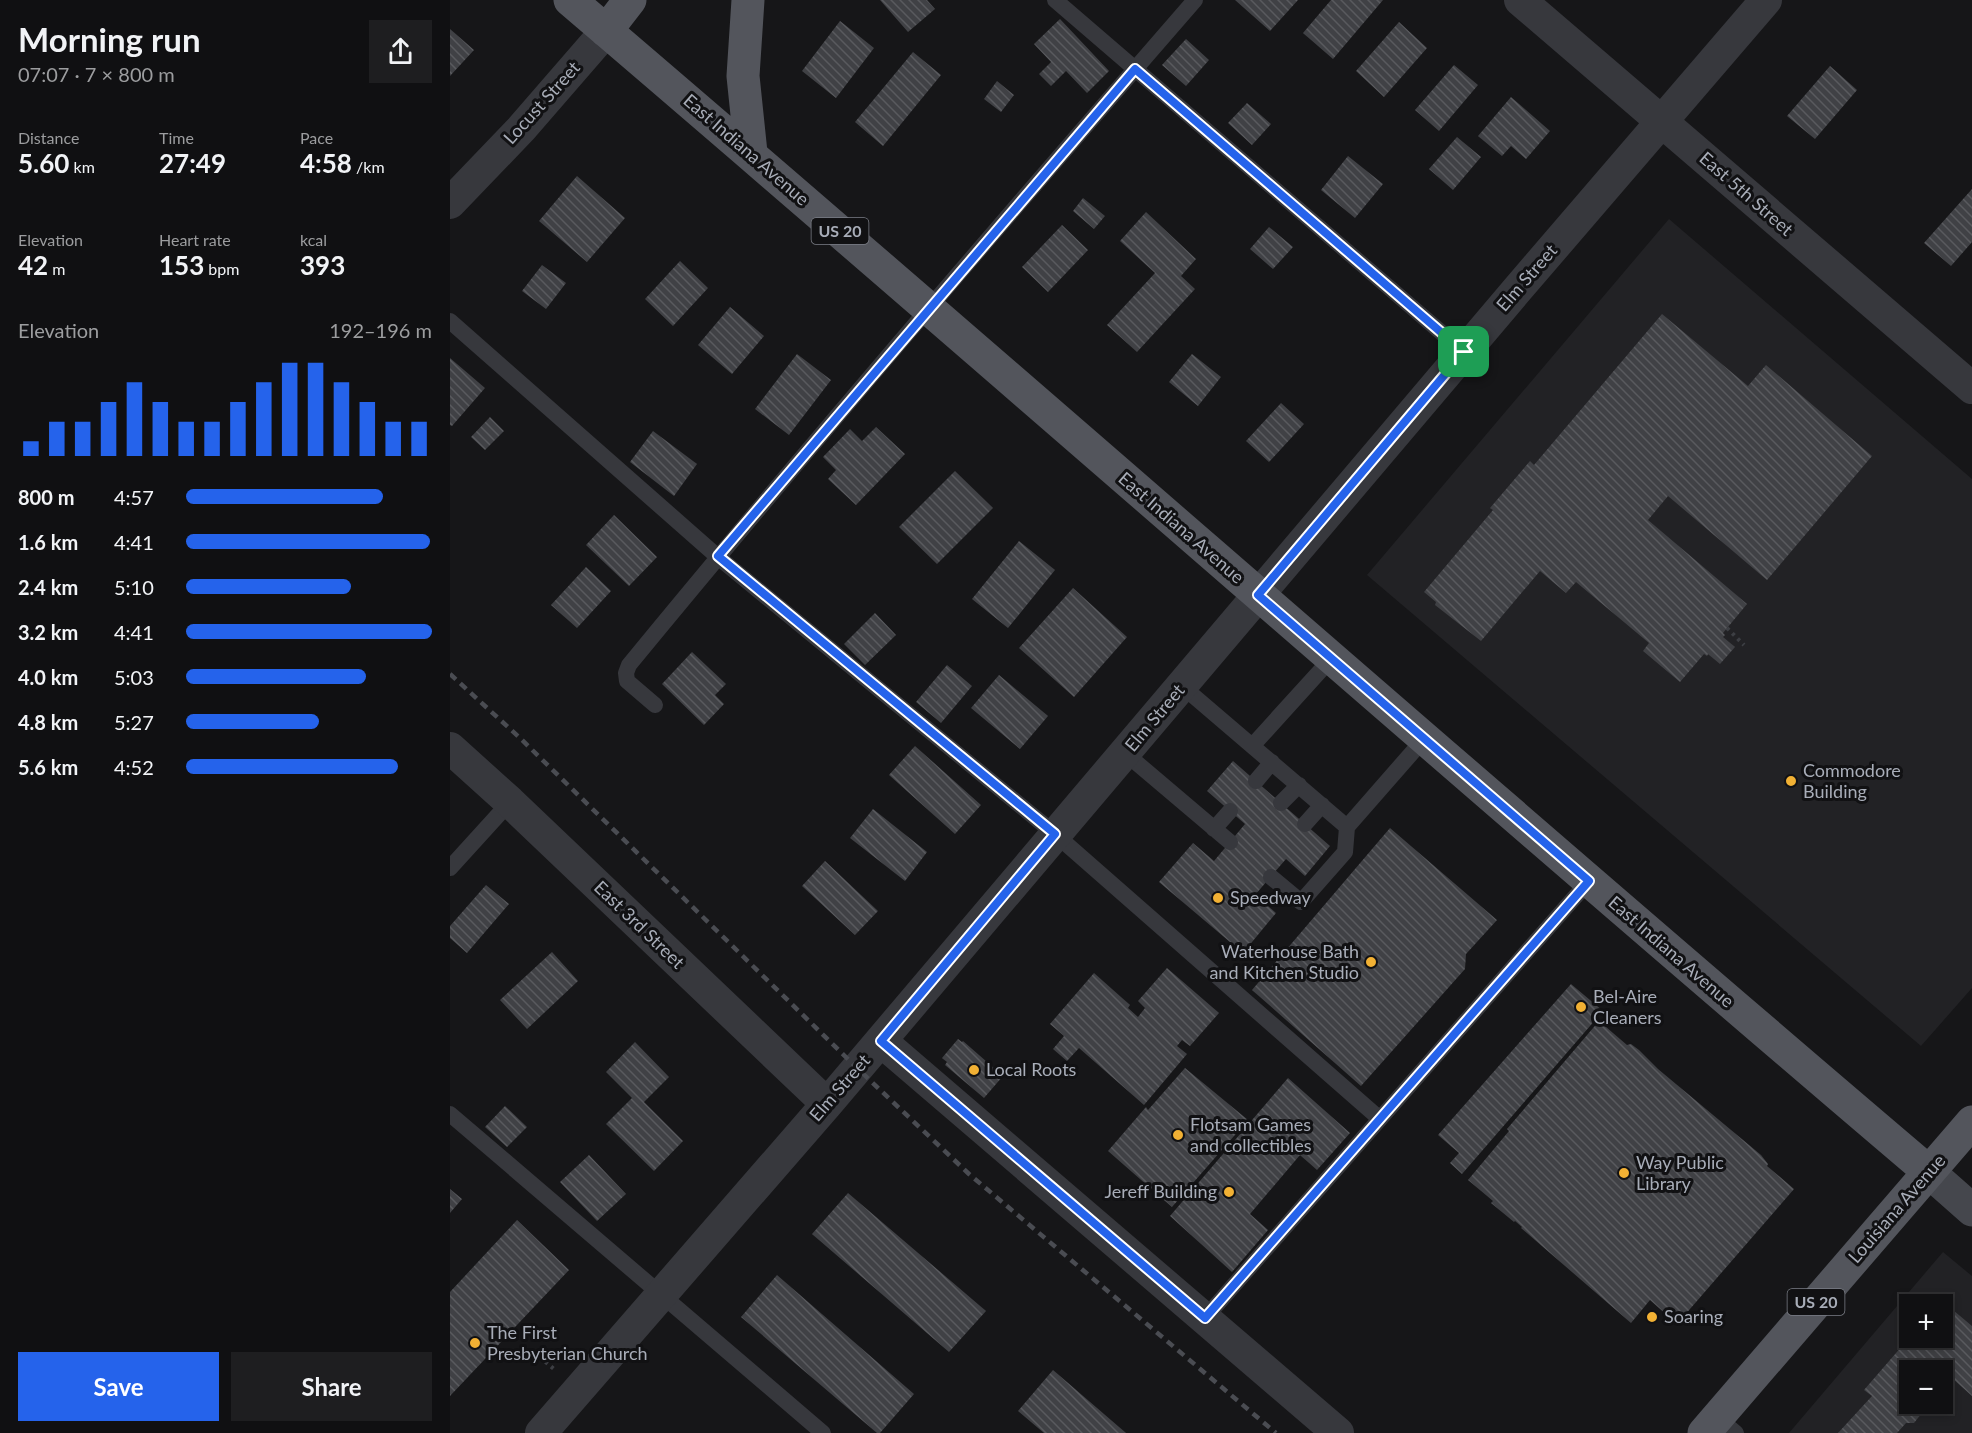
<!DOCTYPE html>
<meta charset="utf-8">
<style>
:root{--surface:#101012;--page:#1e1e20;--text:#f1f3f6;--muted:#9c9d9f;--line:#303032;--accent:#2563eb}
body{margin:0;font-family:Lato,sans-serif;background:var(--page);color:var(--text);height:100vh;display:flex;flex-direction:column;font-size:22px;white-space:nowrap}
*{box-sizing:border-box;margin:0}
p{font-size:20px;color:var(--muted)}
.icon{flex:none;width:33px;height:33px;fill:none;stroke:currentColor;stroke-width:2;stroke-linecap:round;stroke-linejoin:round}
.map{position:relative;flex:1;overflow:hidden}
.details{display:flex;flex-direction:column;background:var(--surface);width:450px}
.details>*{flex:none}
.buttons{position:absolute;left:1449px;top:1294px;display:grid;gap:12px}
.buttons a{display:grid;place-items:center;width:54px;height:54px;border-radius:0px;background:var(--surface);box-shadow:0 3px 9px #0003,0 0 0 2px var(--line);font-size:30px}
.pin{position:absolute;display:grid;place-items:center;width:51px;height:51px;color:#fff;margin:-26px;border-radius:12px;box-shadow:0 3px 9px #0006}
.round{display:grid;place-items:center;flex:none;width:63px;height:63px;border-radius:0px;background:var(--page)}
.head{display:flex;align-items:center;justify-content:space-between;height:102px;padding:0 18px}
h1{font-size:33px;font-weight:700;line-height:45px}
.figures{display:grid;grid-template-columns:repeat(3,1fr);gap:9px;height:102px;padding:6px 18px}
.figures div{display:grid;align-content:center}
.figures b{font-size:26px;font-weight:700}
.figures small{font-size:16px;font-weight:400}
.figures p{font-size:16px}
.chart{height:168px;padding:12px 18px}
.chart p{display:flex;justify-content:space-between}
.chart svg{width:100%;height:108px;margin-top:6px;stroke:var(--accent);stroke-width:6}
.cta{display:flex;gap:12px;margin-top:auto;padding:12px 18px}
.cta a{flex:1;height:69px;border-radius:0px;background:var(--accent);color:#fff;font-size:24px;font-weight:700;line-height:69px;text-align:center}
.cta a+a{background:var(--page);color:var(--text)}
ul{padding:0 18px;list-style:none;font-size:20px}
li{display:grid;grid-template-columns:96px 72px 1fr;align-items:center;height:45px}
li i{height:15px;border-radius:8px;background:var(--accent)}
main{display:flex;flex:1;min-height:0}
.map>svg:first-child{display:block}
.built{fill:#222225;fill-rule:evenodd}
.building{fill:url(#building-back-hatch)}
.lines{fill:none;stroke-linecap:round;stroke-linejoin:round}
.path{stroke:#3d3f44;stroke-width:4;stroke-dasharray:3 4.5;stroke-linecap:butt}
.lane{stroke:#37383d;stroke-width:16}
.street{stroke:#37383d;stroke-width:32}
.secondary{stroke:#45474d;stroke-width:33}
.primary{stroke:#53555c;stroke-width:33}
.rail{stroke:#4a4c52;stroke-width:4.5;stroke-dasharray:8 6;stroke-linecap:butt}
.route-casing{stroke:#fff;stroke-width:12}
.route{stroke:#2563eb;stroke-width:8}
.poi-dot{fill:#f2b134;stroke:#111113;stroke-width:2}
.labels{text-anchor:middle;stroke-width:6;stroke-linejoin:round;paint-order:stroke}
.shield{fill:#111113;stroke:#7b7e86;stroke-width:1.5}
.shield-label{font-size:16px;font-weight:bold;fill:#a8adb8}
.street-label{font-size:18px;fill:#a8adb8;stroke:#111113}
.poi-label{font-size:18px;fill:#a8adb8;stroke:#111113;text-anchor:start}
</style>
<main>
<section class="details">
<div class="head"><div><h1>Morning run</h1><p>07:07 · 7 × 800 m</p></div><a class="round"><svg class="icon" aria-label="share" viewBox="0 0 24 24"><path d="M12 15V3M7 8l5-5 5 5M5 13v7h14v-7"/></svg></a></div>
<div class="figures">
<div><p>Distance</p><b>5.60<small> km</small></b></div>
<div><p>Time</p><b>27:49</b></div>
<div><p>Pace</p><b>4:58<small> /km</small></b></div>
</div>
<div class="figures">
<div><p>Elevation</p><b>42<small> m</small></b></div>
<div><p>Heart rate</p><b>153<small> bpm</small></b></div>
<div><p>kcal</p><b>393</b></div>
</div>
<div class="chart"><p><span>Elevation</span>192–196 m</p>
<svg viewBox="0 0 160 44" preserveAspectRatio="none"><path d="M5 44V38M15 44V30M25 44V30M35 44V22M45 44V14M55 44V22M65 44V30M75 44V30M85 44V22M95 44V14M105 44V6M115 44V6M125 44V14M135 44V22M145 44V30M155 44V30"/></svg>
</div>
<ul>
<li><b>800 m</b>4:57<i style="width:80%"></i></li>
<li><b>1.6 km</b>4:41<i style="width:99%"></i></li>
<li><b>2.4 km</b>5:10<i style="width:67%"></i></li>
<li><b>3.2 km</b>4:41<i style="width:100%"></i></li>
<li><b>4.0 km</b>5:03<i style="width:73%"></i></li>
<li><b>4.8 km</b>5:27<i style="width:54%"></i></li>
<li><b>5.6 km</b>4:52<i style="width:86%"></i></li>
</ul>
<div class="cta"><a>Save</a><a>Share</a></div>
</section>
<div class="map">
<svg width="1522" height="1433" viewBox="0 0 1522 1433">
<defs>
<pattern id="building-back-hatch" width="6" height="6" patternUnits="userSpaceOnUse" patternTransform="scale(1.5)"><rect width="6" height="6" fill="#404145"/><path d="M-1 5l2 2M0 0l6 6M5-1l2 2" fill="none" stroke="#595a5e"/></pattern>
</defs>
<rect width="100%" height="100%" fill="#161618"/>
<path class="built" d="M1219,219l303,260v509l-51,58 -554,-471z
M1493,1252l29,24v157h-183zM1460,1305h32v33h-32zM1460,1371h32v33h-32z"/>
<path class="building" d="M430,0h47l8,9 -27,23z
M785,0h63l-28,31z
M881,0h52l-50,59 -30,-26z
M610,19l49,52 -22,22 -21,-22 -15,15 -12,-12 12,-12 -17,-18z
M390,21l34,27 -38,50 -34,-27z
M949,22l28,26 -43,49 -28,-26z
M0,29l24,21 -24,26z
M736,39l23,21 -23,26 -24,-21z
M463,52l28,23 -58,71 -28,-24z
M1004,65l24,20 -39,46 -24,-21z
M1380,66l27,24 -42,49 -28,-23z
M547,81l17,14 -13,17 -17,-13z
M1061,97l39,34 -24,28 -15,-13 -9,10 -24,-20z
M797,103l24,21 -19,21 -24,-22z
M1007,137l24,20 -28,33 -24,-21z
M898,156l35,28 -28,34 -34,-28z
M127,176l48,42 -38,44 -48,-41z
M1522,189v53l-21,24 -27,-23z
M633,198l22,18 -11,13 -21,-18z
M696,212l50,47 -15,17 14,13 -58,63 -30,-27 48,-52 -35,-32z
M612,225l26,25 -40,42 -26,-25z
M819,227l24,20 -20,22 -23,-20z
M230,261l28,27 -35,38 -28,-27z
M92,265l24,18 -20,26 -24,-18z
M280,307l34,29 -32,38 -34,-29z
M1212,314l86,72 18,-21 106,91 -105,124 -99,-84 -20,24 99,84 -24,29 2,2 -2,2 12,10 -15,17 -12,-10 -1,2 -3,-2 -24,28 -37,-31 6,-8 -73,-61 -10,11 -26,-22 -59,70 -46,-36 1,-3 -12,-10 69,-82 -3,-2 40,-47 4,4z
M347,354l34,26 -42,55 -34,-26z
M742,354l29,23 -23,29 -29,-24z
M0,358l35,30 -33,38 -2,-1z
M831,403l23,21 -35,38 -23,-21z
M40,417l14,14 -19,19 -14,-13z
M426,427l29,27 -49,51 -28,-26 8,-9 -13,-13 27,-28 12,12z
M203,431l44,33 -23,32 -44,-34z
M505,471l38,37 -56,56 -38,-37z
M164,515l43,42 -28,29 -43,-41z
M569,541l36,29 -47,58 -36,-29z
M136,567l25,24 -34,37 -26,-23z
M623,588l54,49 -53,60 -55,-49z
M425,613l21,22 -31,30 -21,-21z
M242,652l34,32 -11,11 9,9 -20,21 -42,-41z
M497,665l25,21 -31,37 -25,-21z
M549,675l49,41 -28,33 -49,-41z
M465,746l66,59 -26,29 -66,-59z
M783,761l97,85 -25,30 -19,-17 -31,36 21,18 -33,40 -84,-71 34,-39 21,18 31,-37 -38,-33z
M423,809l54,43 -22,29 -55,-43z
M940,828l107,92 -31,34 -1,15 -104,117 -109,-96z
M375,861l53,50 -23,24 -53,-49z
M36,885l23,19 -42,49 -17,-15v-12z
M102,952l26,29 -51,48 -27,-29z
M717,968l52,45 -29,33 -8,-6 -5,6 10,8 -43,51 -65,-57 -12,13 -14,-12 11,-13 -14,-12 44,-51 36,32 -2,3 10,9 7,-9 -7,-7z
M1121,984l32,27 -141,163 -12,-11 9,-10 -21,-18z
M1149,1021l28,24 4,-1 8,6 19,19 103,86 7,9 -1,2 27,23 -117,135 -27,-24 -19,23 -110,-95 1,-1 -7,-6 -1,1 -23,-19 2,-2 -25,-21 41,-49 -2,-2z
M508,1039l4,3 1,-1 40,35 -19,22 -39,-33 2,-3 -5,-4z
M185,1042l34,35 -25,25 39,39 -29,30 -48,-47 26,-26 -26,-26z
M735,1068l63,52 -76,87 -64,-56 38,-44 2,3z
M838,1078l62,55 -33,37 -17,-15 -50,59 18,16 -36,42 -62,-56z
M55,1106l22,21 -20,20 -22,-20z
M139,1155l37,39 -29,27 -37,-39z
M0,1189l12,10 -12,14z
M398,1193l138,118 -37,41 -137,-118z
M67,1220l52,50 -119,126v-104z
M327,1275l137,119 -34,39h-3l-136,-116z
M1491,1300l31,26v70l-20,-18 -10,11v-18h-32v33h19l-15,19h-8l-9,10h-59l34,-37 -8,-6 45,-52h33v-33h-5z
M603,1370l73,63h-82l-26,-22z"/>
<g class="lines">
<path class="path" d="M1277,628l17,17
M84,1352l21,18"/>
<path class="lane" d="M605,0l409,352
M0,321l268,236 337,277 325,285
M732,686l165,141 77,-88
M205,705l-28,-24 -1,-8 3,-8c185,-225 375,-445 566,-665
M803,745l78,-86
M675,753l105,89
M806,781l16,-19
M831,803l18,-18
M855,824l17,-19
M764,829l16,-18
M0,868l60,-66
M821,877l30,25 44,-50 2,-25
M0,1114l373,319
M755,1318l384,-437
M1267,1417l19,16"/>
<path class="street" d="M1070,0l452,388
M0,203l71,-74 85,-98
M0,748l60,54 317,302
M431,1041l457,392
M91,1433l286,-329 689,-813 250,-291"/>
<path class="secondary" d="M1479,1172l43,38"/>
<path class="primary" d="M120,0c455,388 903,785 1359,1172
M298,0l-5,76 8,77
M156,31l24,-31
M1254,1433l268,-311"/>
<path class="rail" d="M0,674l70,64 337,330 112,106 307,259"/>
</g>
<g class="lines">
<g class="route-casing">
<path id="route" d="M685,69l329,283 -206,243 331,286 -384,437 -324,-277 174,-207 -337,-278z"/>
</g>
<use href="#route" class="route"/>
</g>
<g class="poi-dot">
<circle cx="1341" cy="781" r="6"/>
<circle cx="768" cy="898" r="6"/>
<circle cx="921" cy="962" r="6"/>
<circle cx="1131" cy="1007" r="6"/>
<circle cx="524" cy="1070" r="6"/>
<circle cx="728" cy="1135" r="6"/>
<circle cx="1174" cy="1173" r="6"/>
<circle cx="779" cy="1192" r="6"/>
<circle cx="1202" cy="1317" r="6"/>
<circle cx="25" cy="1343" r="6"/>
</g>
<g class="labels">
<g class="shield">
<rect x="361.5" y="218" width="57" height="26" rx="4.5"/>
<rect x="1337.5" y="1289" width="57" height="26" rx="4.5"/>
</g>
<g class="shield-label">
<text x="390" y="237">US 20</text>
<text x="1366" y="1308">US 20</text>
</g>
<g class="street-label">
<text transform="translate(92 103) rotate(-48)" y="6">Locust Street</text>
<text transform="translate(296 150) rotate(41)" y="6">East Indiana Avenue</text>
<text transform="translate(1296 194) rotate(41)" y="6">East 5th Street</text>
<text transform="translate(1077 278) rotate(-49)" y="6">Elm Street</text>
<text transform="translate(731 528) rotate(41)" y="6">East Indiana Avenue</text>
<text transform="translate(705 718) rotate(-50)" y="6">Elm Street</text>
<text transform="translate(189 925) rotate(44)" y="6">East 3rd Street</text>
<text transform="translate(1221 952) rotate(41)" y="6">East Indiana Avenue</text>
<text transform="translate(390 1088) rotate(-49)" y="6">Elm Street</text>
<text transform="translate(1447 1209) rotate(-49)" y="6">Louisiana Avenue</text>
</g>
<g class="poi-label">
<text x="1353" y="777">Commodore<tspan x="1353" dy="21">Building</tspan></text>
<text x="780" y="904">Speedway</text>
<text x="909" y="958" text-anchor="end">Waterhouse Bath<tspan x="909" dy="21">and Kitchen Studio</tspan></text>
<text x="1143" y="1003">Bel-Aire<tspan x="1143" dy="21">Cleaners</tspan></text>
<text x="536" y="1076">Local Roots</text>
<text x="740" y="1131">Flotsam Games<tspan x="740" dy="21">and collectibles</tspan></text>
<text x="1186" y="1169">Way Public<tspan x="1186" dy="21">Library</tspan></text>
<text x="767" y="1198" text-anchor="end">Jereff Building</text>
<text x="1214" y="1323">Soaring</text>
<text x="37" y="1339">The First<tspan x="37" dy="21">Presbyterian Church</tspan></text>
</g>
</g>
</svg>
<div class="buttons">
<a>+</a>
<a>−</a>
</div>
<div class="pin" style="left:1014px;top:352px;background:#1e9e55"><svg class="icon" aria-label="arrive" viewBox="0 0 24 24"><path d="M6 21V4h12l-3 4 3 4H6"/></svg></div>
</div>
</main>
